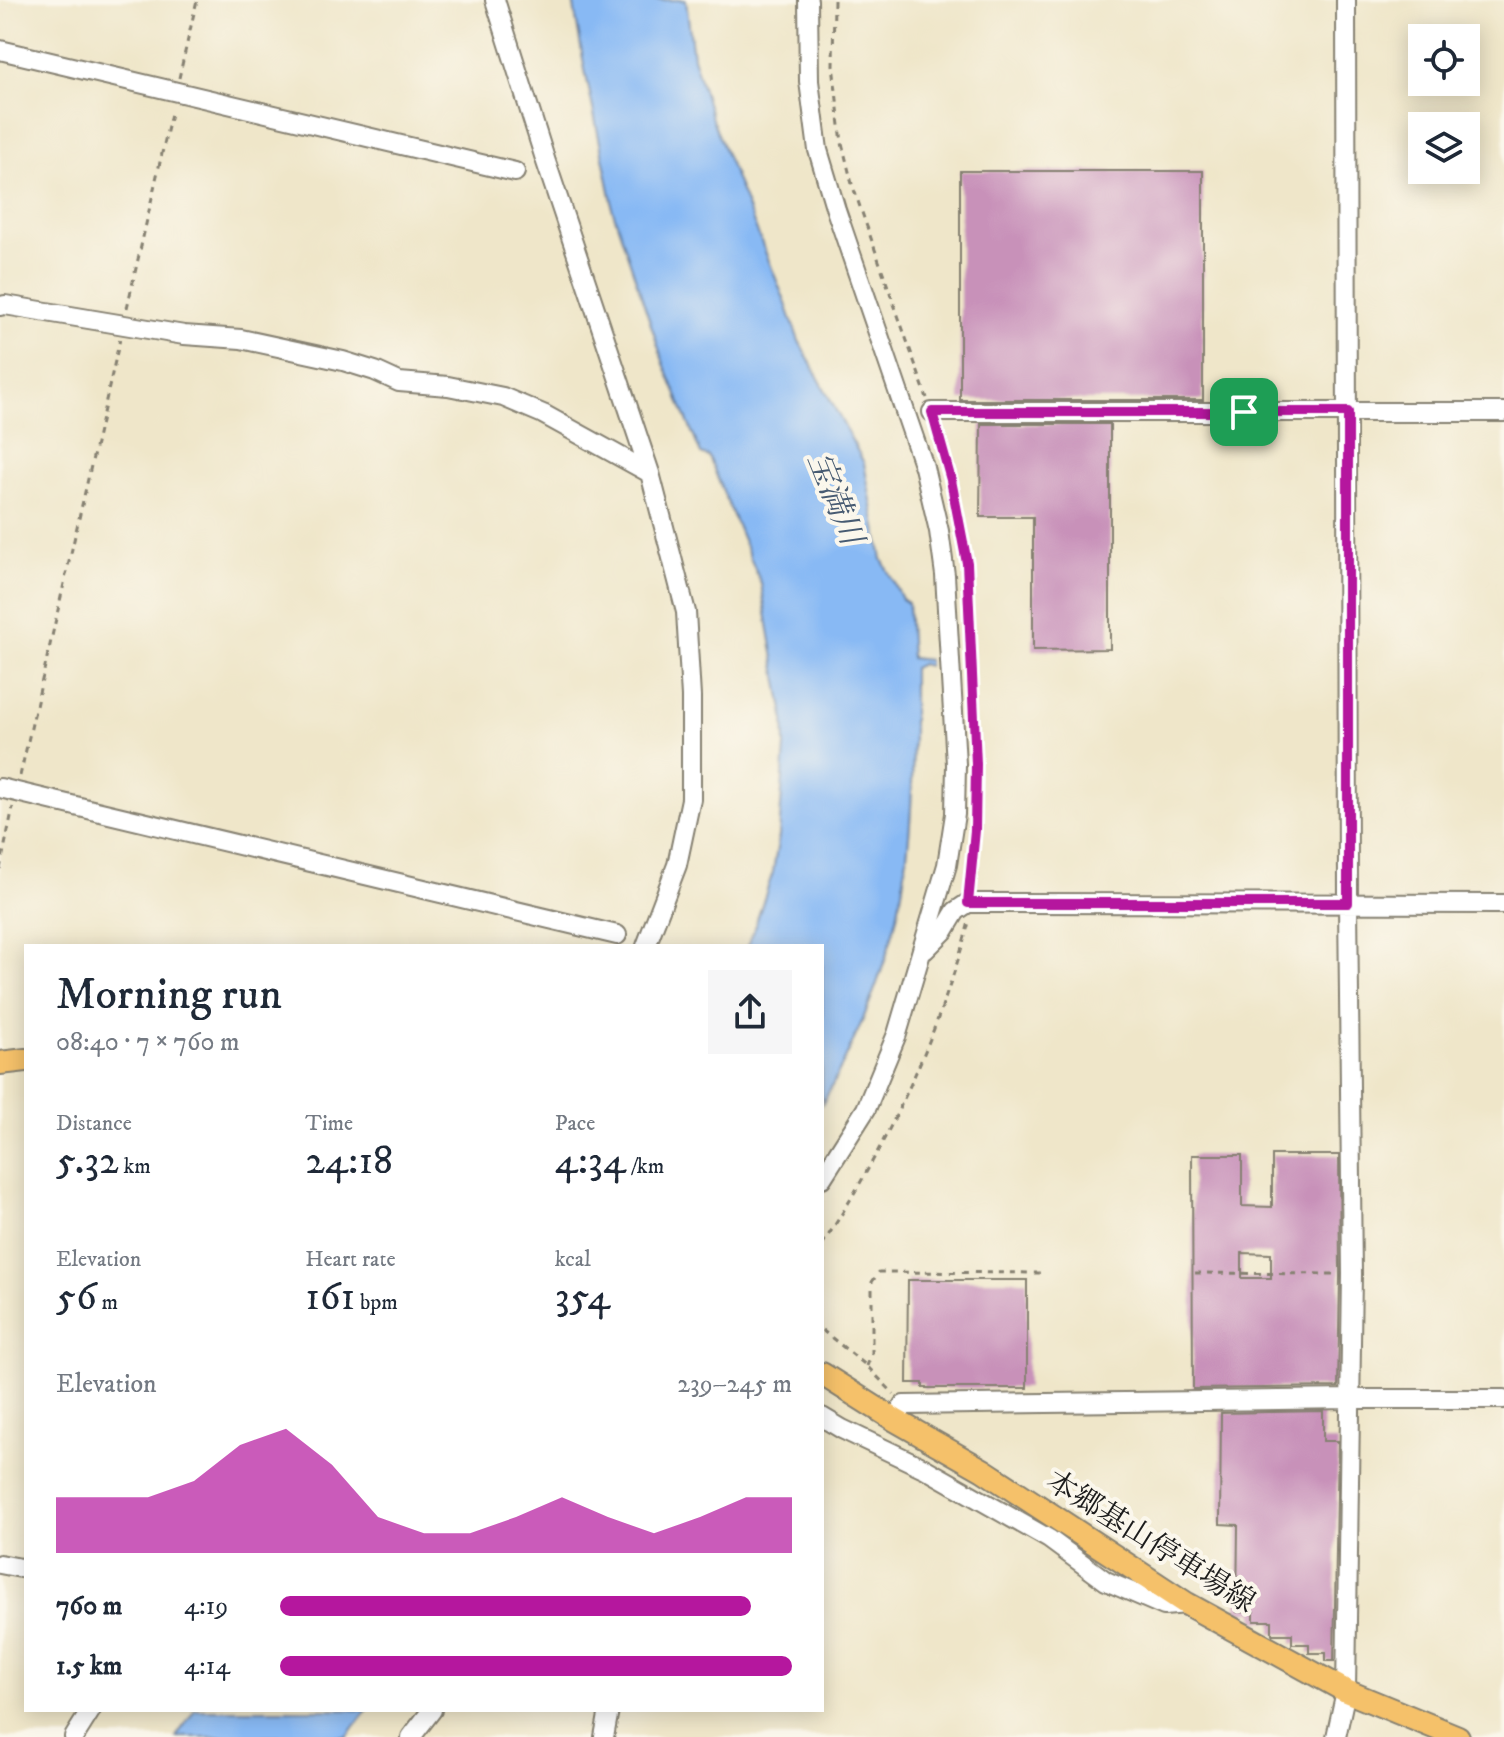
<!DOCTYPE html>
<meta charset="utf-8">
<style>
:root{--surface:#fff;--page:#f6f6f7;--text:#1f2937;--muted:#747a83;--accent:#b5179e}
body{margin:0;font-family:"IM FELL DW Pica","Noto Serif JP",serif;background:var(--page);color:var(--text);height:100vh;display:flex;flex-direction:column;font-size:30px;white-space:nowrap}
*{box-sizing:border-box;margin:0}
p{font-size:26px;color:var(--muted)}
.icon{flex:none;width:44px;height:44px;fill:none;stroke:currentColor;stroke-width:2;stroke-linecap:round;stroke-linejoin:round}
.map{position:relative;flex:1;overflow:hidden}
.drawer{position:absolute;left:24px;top:944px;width:800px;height:768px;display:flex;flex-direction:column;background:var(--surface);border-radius:0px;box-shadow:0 4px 20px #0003}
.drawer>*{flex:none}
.tools{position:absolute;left:1408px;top:24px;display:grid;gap:16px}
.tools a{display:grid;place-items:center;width:72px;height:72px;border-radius:0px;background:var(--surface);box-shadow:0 4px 20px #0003;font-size:40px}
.pin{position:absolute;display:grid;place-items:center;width:68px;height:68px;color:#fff;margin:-34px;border-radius:16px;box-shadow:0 4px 12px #0006}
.round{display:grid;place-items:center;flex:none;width:84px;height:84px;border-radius:0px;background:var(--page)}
.overview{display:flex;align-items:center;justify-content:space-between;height:136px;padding:0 32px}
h1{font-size:44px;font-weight:600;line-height:60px}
.metrics{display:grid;grid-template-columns:repeat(3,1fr);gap:12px;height:136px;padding:8px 32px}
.metrics div{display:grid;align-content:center}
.metrics b{font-size:40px;font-weight:600}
.metrics small{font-size:22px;font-weight:400}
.metrics p{font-size:22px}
.chart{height:224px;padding:16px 32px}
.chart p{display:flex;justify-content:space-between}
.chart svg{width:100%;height:144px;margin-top:8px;fill:var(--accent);opacity:.7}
ul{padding:0 32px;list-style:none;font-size:26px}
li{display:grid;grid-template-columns:128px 96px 1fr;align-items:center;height:60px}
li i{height:20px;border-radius:10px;background:var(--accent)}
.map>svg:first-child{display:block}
.water{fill:#88b9f4;stroke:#526a88;stroke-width:2}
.building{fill:#c891b9;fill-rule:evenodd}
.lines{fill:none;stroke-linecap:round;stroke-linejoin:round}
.minor-casing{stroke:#868172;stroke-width:22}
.major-casing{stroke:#868172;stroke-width:26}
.path{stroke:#868172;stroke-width:3;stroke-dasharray:6 6;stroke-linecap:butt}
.minor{stroke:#fff;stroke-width:18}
.major{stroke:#f5c16b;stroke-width:22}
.route-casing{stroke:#fff;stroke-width:16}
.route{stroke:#b5179e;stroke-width:10}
.labels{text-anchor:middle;stroke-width:8;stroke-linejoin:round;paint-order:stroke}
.street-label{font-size:30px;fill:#1c1c1c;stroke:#fbf7ec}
.water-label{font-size:32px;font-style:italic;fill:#475b72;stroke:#fbf7ec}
</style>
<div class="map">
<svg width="1504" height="1737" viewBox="0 0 1504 1737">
<rect width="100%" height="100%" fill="#fbf7ec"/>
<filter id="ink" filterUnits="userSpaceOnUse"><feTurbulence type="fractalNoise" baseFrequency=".0125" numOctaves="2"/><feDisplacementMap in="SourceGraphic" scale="16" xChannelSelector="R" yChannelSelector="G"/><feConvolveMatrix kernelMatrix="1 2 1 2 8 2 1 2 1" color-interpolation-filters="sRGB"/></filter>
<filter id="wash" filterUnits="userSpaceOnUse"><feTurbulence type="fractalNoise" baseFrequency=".006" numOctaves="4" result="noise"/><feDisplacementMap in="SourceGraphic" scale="32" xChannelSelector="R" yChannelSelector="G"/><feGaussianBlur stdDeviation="1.8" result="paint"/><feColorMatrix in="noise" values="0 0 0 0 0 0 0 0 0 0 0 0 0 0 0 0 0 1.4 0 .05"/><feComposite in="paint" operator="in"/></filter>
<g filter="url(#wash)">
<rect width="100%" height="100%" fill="#efe6c9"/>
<path class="water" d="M573,0h113l7,57 19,62 73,182 14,40 65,122 18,96 20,40 6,4 3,55 17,2v6l-7,-2 -8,4c0,82 2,164 -15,244 -15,68 -44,132 -76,193v-159h-74l25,-74 6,-36 6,-90 -1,-30 -23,-132 -52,-127 -8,-3 -37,-90 -52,-156v-7l-28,-136z
M195,1710h172l-20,27h-171z"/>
<g id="blocks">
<path class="building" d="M960,171h243v229h-243z
M981,424h129v225l-77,1v-133h-53z
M1192,1155h50v51l30,1v-52h67l1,122 -2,110 -145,2zM1242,1253l29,1v24h-29z
M908,1280h119v108h-104v-5h-16z
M1323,1411v30h15l-4,220h-8v-8h-17v-9h-17v-10h-20v-13h-18v-9h-17l1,-87 -18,-1 1,-111z"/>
</g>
</g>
<g filter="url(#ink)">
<use href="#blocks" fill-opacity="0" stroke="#868172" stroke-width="2"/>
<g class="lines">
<g class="minor-casing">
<path id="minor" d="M495,0l51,162 104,311 36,139 5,85v102l-14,66 -31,81
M808,0l1,81 9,69 18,60 88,257 15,64 6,44 11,189 -1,50 -8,51 -50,169 -31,75 -44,69
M0,50l515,122
M0,306l5,-1 179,30 57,4 102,22 32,10 24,11 49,4 55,11 40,17 107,59
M932,412h572
M0,788l617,147
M925,950l19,-19 12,-20 12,-8 536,1
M822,1417l20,12 82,39 125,71 57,42 58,25 23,-2
M895,1420l9,-15 446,-6h154
M0,1564l26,5
M74,1737l17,-27
M411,1737l21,-27
M604,1737l5,-27
M1336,1737l10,-46 6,-417 -4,-371 -2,-903"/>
</g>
<g class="major-casing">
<path id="major" d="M0,1063l26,-3
M822,1374l73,46 88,50 204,134 159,87 112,46"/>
</g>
<path class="path" d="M834,0l-1,65 9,78 10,41 75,214
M179,78l18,-78
M127,308l45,-199
M936,428l15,52 16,83 9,201 -1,66 -5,58
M20,776l100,-437
M0,869l13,-62
M822,1245c65,-99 116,-208 147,-323
M1195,1273l140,1
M822,1330l45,36 27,28
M867,1366l5,-13v-71l7,-10 164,1"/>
<use href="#minor" class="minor"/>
<use href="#major" class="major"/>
</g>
</g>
<g class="lines" filter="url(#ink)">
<g class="route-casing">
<path id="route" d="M932,412h416v491h-380l7,-73 1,-66 -9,-201 -16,-83z"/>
</g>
<use href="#route" class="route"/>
</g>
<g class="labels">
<g class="street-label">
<text transform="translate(1151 1541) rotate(32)" y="10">本郷基山停車場線</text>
</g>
<g class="water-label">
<text transform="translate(836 498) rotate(68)" y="11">宝満川</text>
</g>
</g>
</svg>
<div class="tools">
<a><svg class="icon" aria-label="locate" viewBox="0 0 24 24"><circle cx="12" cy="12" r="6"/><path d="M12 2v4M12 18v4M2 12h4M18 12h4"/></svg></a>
<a><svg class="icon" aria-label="layers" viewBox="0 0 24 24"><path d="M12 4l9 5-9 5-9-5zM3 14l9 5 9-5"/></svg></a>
</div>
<div class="pin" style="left:1244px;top:412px;background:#1e9e55"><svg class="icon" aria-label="arrive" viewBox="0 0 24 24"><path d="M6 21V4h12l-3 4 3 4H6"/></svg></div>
<section class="drawer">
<div class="overview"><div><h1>Morning run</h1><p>08:40 · 7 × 760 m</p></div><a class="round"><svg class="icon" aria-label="share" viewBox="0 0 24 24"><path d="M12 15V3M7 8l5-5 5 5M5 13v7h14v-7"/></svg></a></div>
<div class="metrics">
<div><p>Distance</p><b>5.32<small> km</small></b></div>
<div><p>Time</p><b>24:18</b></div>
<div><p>Pace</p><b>4:34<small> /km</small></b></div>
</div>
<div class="metrics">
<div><p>Elevation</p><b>56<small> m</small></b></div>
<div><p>Heart rate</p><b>161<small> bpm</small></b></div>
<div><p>kcal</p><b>354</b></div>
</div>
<div class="chart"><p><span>Elevation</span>239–245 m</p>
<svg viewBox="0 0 160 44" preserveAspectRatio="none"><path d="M0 44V27L10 27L20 27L30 22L40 11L50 6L60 17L70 33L80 38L90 38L100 33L110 27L120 33L130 38L140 33L150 27L160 27V44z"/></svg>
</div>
<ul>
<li><b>760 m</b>4:19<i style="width:92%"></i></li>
<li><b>1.5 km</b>4:14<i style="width:100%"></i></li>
</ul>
</section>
</div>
